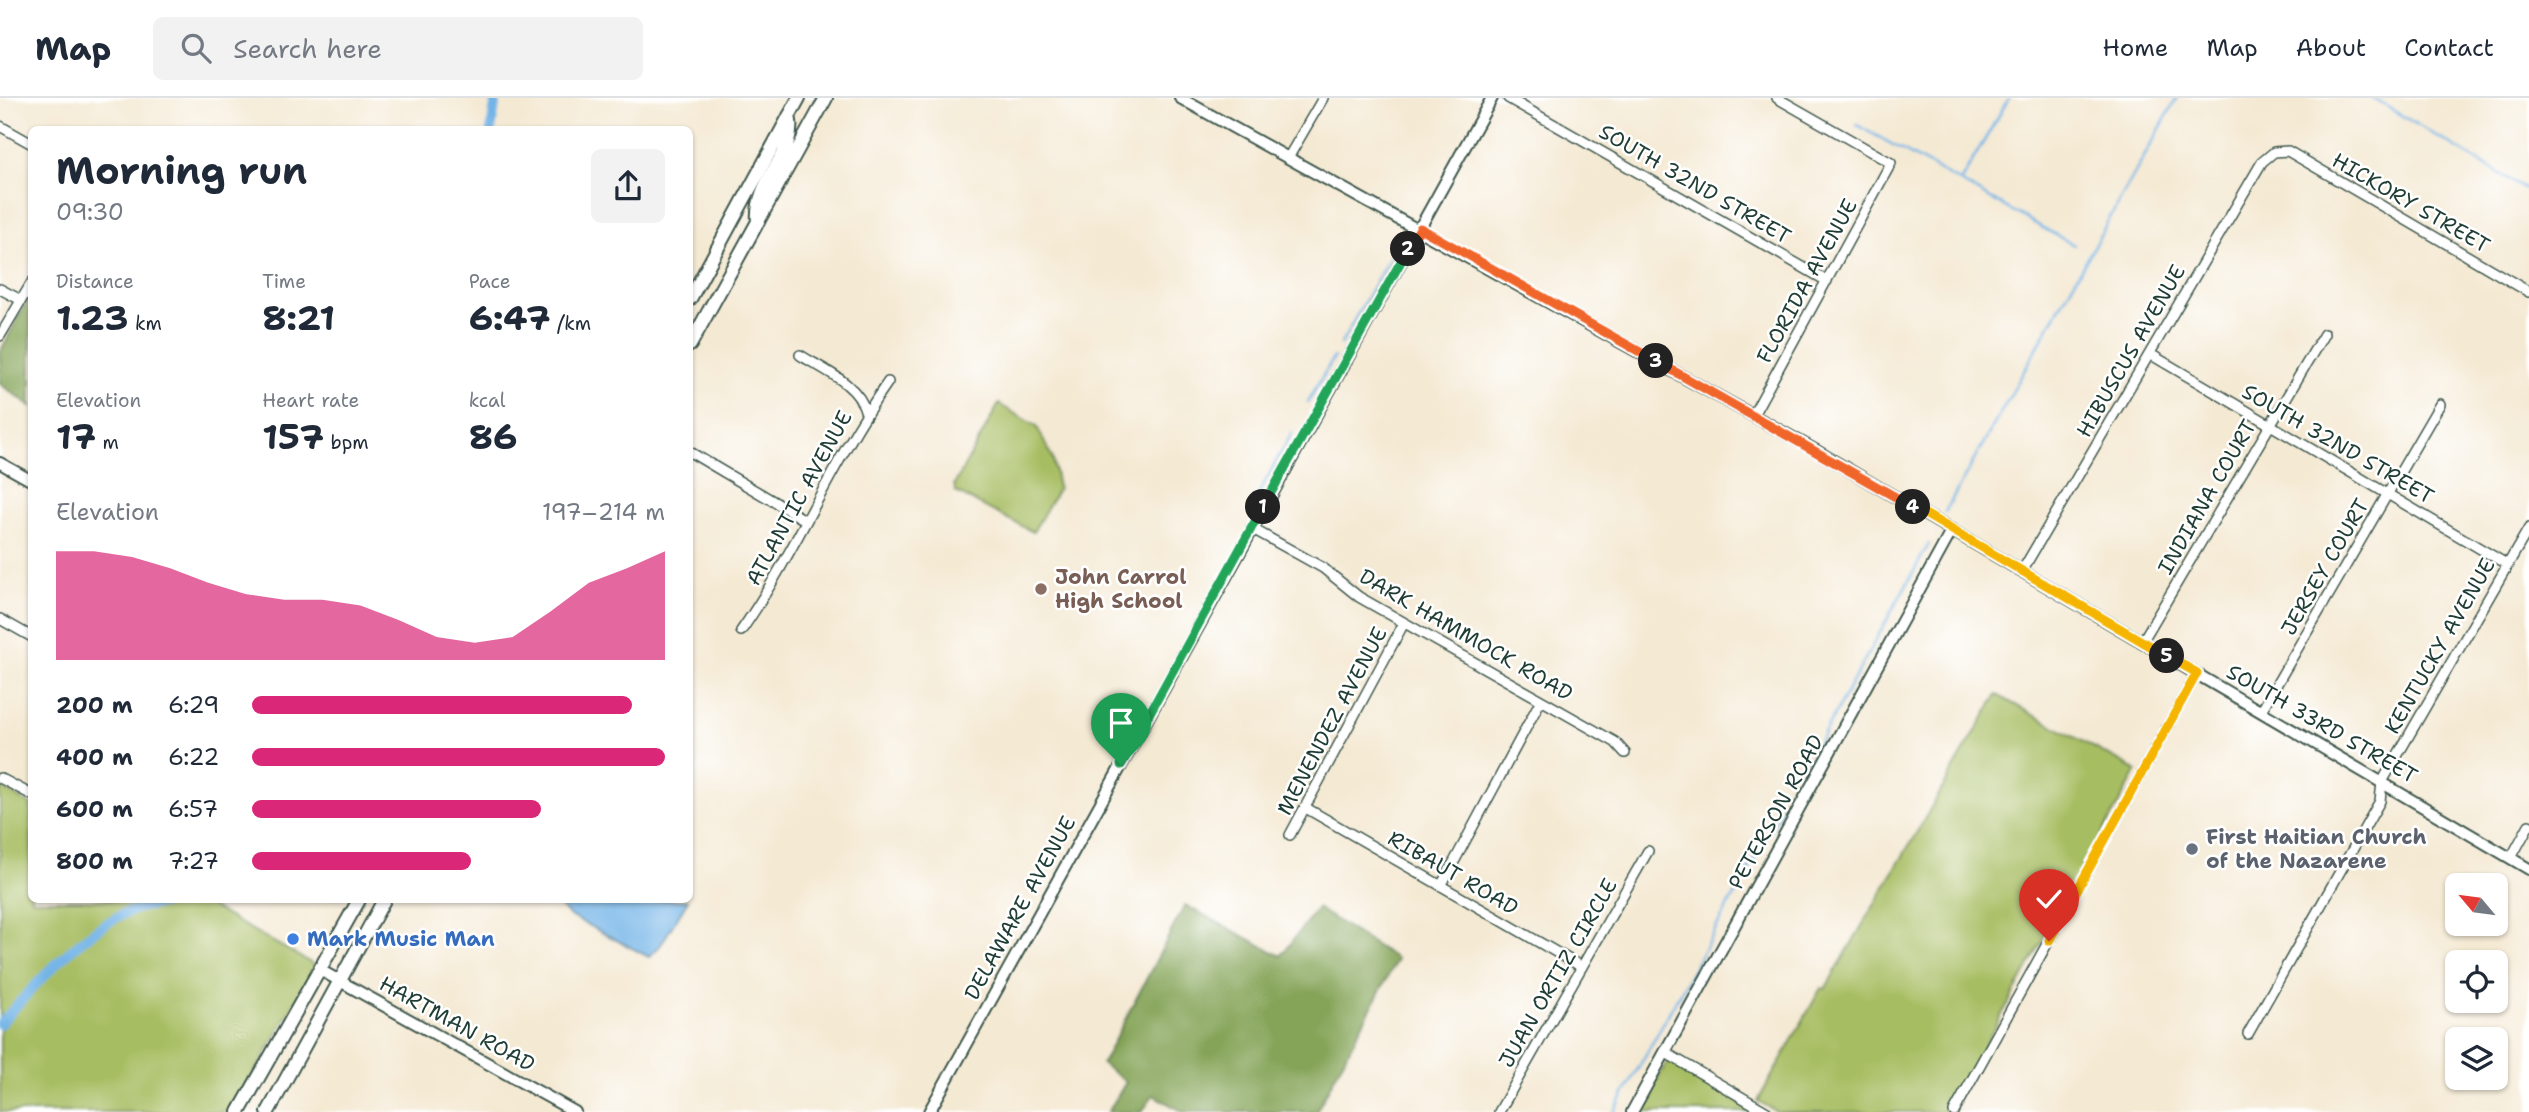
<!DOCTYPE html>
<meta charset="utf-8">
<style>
:root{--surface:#fff;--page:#f2f2f3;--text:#1f2937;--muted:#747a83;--line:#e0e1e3;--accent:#db2777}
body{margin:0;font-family:"Shantell Sans",sans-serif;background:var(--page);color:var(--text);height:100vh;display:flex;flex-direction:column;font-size:26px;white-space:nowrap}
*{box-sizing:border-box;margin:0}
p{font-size:23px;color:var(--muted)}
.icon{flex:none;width:38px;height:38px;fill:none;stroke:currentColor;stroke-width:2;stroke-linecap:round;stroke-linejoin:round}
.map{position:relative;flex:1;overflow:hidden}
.panel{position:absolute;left:28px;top:28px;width:665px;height:777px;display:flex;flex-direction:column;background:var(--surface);border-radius:10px;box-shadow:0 2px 5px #0004}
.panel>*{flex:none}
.needle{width:46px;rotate:299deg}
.controls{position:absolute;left:2445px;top:775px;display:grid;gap:14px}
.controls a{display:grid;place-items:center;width:63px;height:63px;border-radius:10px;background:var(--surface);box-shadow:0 2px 5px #0004;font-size:35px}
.pin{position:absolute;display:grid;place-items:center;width:60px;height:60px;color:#fff;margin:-72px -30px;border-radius:50% 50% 50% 0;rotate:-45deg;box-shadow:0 0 7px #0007}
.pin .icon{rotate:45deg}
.km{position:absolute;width:35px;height:35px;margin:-18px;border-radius:50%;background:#222;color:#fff;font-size:19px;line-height:35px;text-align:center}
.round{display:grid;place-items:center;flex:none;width:74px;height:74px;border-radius:10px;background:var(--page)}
.headline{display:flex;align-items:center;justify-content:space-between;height:119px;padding:0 28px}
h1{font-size:38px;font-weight:700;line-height:52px}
.metrics{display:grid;grid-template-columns:repeat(3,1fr);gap:10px;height:119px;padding:7px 28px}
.metrics div{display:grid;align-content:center}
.metrics b{font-size:35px;font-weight:700}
.metrics small{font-size:19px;font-weight:400}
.metrics p{font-size:19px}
.chart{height:196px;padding:14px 28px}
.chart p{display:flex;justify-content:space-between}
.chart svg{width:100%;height:126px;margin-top:7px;fill:var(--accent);opacity:.7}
ul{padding:0 28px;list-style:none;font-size:23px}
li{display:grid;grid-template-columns:112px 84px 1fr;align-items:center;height:52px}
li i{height:18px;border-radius:9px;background:var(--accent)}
header{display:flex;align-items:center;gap:42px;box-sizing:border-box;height:98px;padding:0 35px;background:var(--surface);border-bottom:2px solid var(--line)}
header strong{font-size:33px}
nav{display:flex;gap:38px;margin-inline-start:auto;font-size:24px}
.search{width:490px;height:63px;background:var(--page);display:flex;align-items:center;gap:18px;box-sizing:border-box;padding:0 24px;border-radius:10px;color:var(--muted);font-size:26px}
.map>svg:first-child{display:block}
.green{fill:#a7bd62;stroke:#637d4b;stroke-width:2}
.forest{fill:#85a458;stroke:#527046;stroke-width:2}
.water{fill:#73b4e7;stroke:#49788e;stroke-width:2}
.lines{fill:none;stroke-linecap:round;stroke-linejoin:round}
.stream{stroke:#73b4e7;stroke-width:2.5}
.canal{stroke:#73b4e7;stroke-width:10}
.minor-casing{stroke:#3f574c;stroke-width:12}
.tertiary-casing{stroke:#3f574c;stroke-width:14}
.secondary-casing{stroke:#3f574c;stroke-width:16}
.minor{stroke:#fff;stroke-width:9}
.tertiary{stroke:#fff;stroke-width:10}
.secondary{stroke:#fff;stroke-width:12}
.split-1-casing{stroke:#fff;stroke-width:14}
.split-2-casing{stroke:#fff;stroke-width:14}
.split-3-casing{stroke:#fff;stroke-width:14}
.split-4-casing{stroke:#fff;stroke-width:14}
.split-5-casing{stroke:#fff;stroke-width:14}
.split-6-casing{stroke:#fff;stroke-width:14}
.split-1{stroke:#22a559;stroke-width:9}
.split-2{stroke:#22a559;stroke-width:9}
.split-3{stroke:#f0652b;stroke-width:9}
.split-4{stroke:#f0652b;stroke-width:9}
.split-5{stroke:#f5b400;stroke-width:9}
.split-6{stroke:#f5b400;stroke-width:9}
.education-dot{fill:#8d6e63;stroke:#fff;stroke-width:2.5}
.worship-dot{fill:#6b7280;stroke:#fff;stroke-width:2.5}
.shop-dot{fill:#3f7fe0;stroke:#fff;stroke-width:2.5}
.labels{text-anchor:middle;stroke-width:5;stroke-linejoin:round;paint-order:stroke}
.street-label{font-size:21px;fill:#1f3d34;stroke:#fff}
.education-label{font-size:21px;font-weight:bold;fill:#785e54;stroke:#fff;text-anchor:start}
.worship-label{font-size:21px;font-weight:bold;fill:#5b616d;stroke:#fff;text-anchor:start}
.shop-label{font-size:21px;font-weight:bold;fill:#366cbe;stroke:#fff;text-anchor:start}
</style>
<header>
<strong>Map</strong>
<div class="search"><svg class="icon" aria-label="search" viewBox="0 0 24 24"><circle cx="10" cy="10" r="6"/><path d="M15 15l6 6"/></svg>Search here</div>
<nav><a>Home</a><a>Map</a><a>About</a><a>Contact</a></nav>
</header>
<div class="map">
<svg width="2529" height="1014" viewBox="0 0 2529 1014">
<rect width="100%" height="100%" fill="#fff"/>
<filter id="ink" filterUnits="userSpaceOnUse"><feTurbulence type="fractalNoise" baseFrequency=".0143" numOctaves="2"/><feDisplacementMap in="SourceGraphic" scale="14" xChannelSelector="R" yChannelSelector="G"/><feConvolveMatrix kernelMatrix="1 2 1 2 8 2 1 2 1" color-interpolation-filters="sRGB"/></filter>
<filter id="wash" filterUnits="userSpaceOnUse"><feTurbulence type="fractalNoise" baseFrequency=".00686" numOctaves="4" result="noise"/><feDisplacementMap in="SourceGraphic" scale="28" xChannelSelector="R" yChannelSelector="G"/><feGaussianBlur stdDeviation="1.57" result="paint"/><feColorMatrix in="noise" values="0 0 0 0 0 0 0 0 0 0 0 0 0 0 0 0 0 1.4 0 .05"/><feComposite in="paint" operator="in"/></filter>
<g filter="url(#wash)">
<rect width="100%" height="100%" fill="#f4e9d3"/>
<path class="green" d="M999,306l38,23 16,32 5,30 -25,43 -77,-40 -2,-7z
M1997,597l140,76 -189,341h-171l-19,-11 63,-113 4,1z
M0,689l31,18 1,95h167l117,66 -84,146h-232z
M1668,962l89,52h-118z"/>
<path class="forest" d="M31,195v113l-31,-22v-32z
M1185,807l96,51 36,-48 80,51 -81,153h-133l-30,-17 -11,17h-34l18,-30 -24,-18z"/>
<path class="water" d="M560,802h128l-28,46 -11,11 -79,-41 -10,-10z"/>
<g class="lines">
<path class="stream" d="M2372,0l157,93
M1857,27l217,120
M1960,84l49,-84
M1341,246l49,-88
M1308,304l26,-45
M1250,411l42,-76
M1945,414l232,-414
M1614,1014l315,-568"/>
<path class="canal" d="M491,32l5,-32
M0,926c35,-39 83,-95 133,-114 13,-5 28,-4 42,-10"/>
</g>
</g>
<g filter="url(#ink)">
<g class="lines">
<g class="minor-casing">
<path id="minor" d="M1508,0l319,183
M0,28l32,18
M1288,60l35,-60
M0,191l21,11
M0,238l32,-54
M2150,256l358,211
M800,257c24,15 59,29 66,58
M1753,317l138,-252 -114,-65
M690,354l115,68
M1251,430l72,40 36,29 256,145 10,11
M2022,473l240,-409 12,-10 14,-1 241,141
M0,521l32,18
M741,533c55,-79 91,-170 147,-249
M2142,544l182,-308
M2261,613l179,-307
M0,680l32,17
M1306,710l276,159
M1290,737l114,-212
M2511,760l18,-33
M1441,788l100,-186
M2248,936l132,-233 2,-19 147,-254
M1666,955l101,59
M1499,1014l149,-261
M1954,1014l243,-439"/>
</g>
<g class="tertiary-casing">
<path id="tertiary" d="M1180,0l635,352 714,419
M0,365l32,18
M320,872l255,142
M929,1014l563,-1014
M1632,1014l320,-582"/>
</g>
<g class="secondary-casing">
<path id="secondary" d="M758,124c-4,-43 41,-70 31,-106
M690,201l109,-201
M690,247l136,-247
M239,1014l120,-212
M268,1014l116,-212"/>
</g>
<use href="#minor" class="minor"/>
<use href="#tertiary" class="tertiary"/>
<use href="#secondary" class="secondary"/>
</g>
</g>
<g class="lines" filter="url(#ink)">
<g class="split-1-casing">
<path id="split-1" d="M1121,667l142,-258"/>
</g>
<g class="split-2-casing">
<path id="split-2" d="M1263,409l145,-258"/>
</g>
<g class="split-3-casing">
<path id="split-3" d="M1408,151l12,-21 236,133"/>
</g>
<g class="split-4-casing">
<path id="split-4" d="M1656,263l257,146"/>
</g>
<g class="split-5-casing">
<path id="split-5" d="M1913,409l254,149"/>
</g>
<g class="split-6-casing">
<path id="split-6" d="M2049,843l148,-268 -30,-17"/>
</g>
<use href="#split-1" class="split-1"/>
<use href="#split-2" class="split-2"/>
<use href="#split-3" class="split-3"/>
<use href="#split-4" class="split-4"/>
<use href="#split-5" class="split-5"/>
<use href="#split-6" class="split-6"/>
</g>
<circle class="education-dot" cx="1041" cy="491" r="7"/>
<circle class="worship-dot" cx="2192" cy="751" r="7"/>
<circle class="shop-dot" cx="293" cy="841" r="7"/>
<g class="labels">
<g class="street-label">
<text transform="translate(1695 86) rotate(30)" y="7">SOUTH 32ND STREET</text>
<text transform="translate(2411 105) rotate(30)" y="7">HICKORY STREET</text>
<text transform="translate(1807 183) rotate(-61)" y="7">FLORIDA AVENUE</text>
<text transform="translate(2131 253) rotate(-60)" y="7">HIBUSCUS AVENUE</text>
<text transform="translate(2338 346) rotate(30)" y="7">SOUTH 32ND STREET</text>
<text transform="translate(2207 399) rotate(-60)" y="7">INDIANA COURT</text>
<text transform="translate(799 400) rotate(-61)" y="7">ATLANTIC AVENUE</text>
<text transform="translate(2325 469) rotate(-60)" y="7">JERSEY COURT</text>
<text transform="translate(1466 537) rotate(30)" y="7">DARK HAMMOCK ROAD</text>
<text transform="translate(2440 548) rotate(-60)" y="7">KENTUCKY AVENUE</text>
<text transform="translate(1332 623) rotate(-62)" y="7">MENENDEZ AVENUE</text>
<text transform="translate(2322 626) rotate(30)" y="7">SOUTH 33RD STREET</text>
<text transform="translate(1776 714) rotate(-61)" y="7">PETERSON ROAD</text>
<text transform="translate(1453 775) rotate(30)" y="7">RIBAUT ROAD</text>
<text transform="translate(1020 810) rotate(-61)" y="7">DELAWARE AVENUE</text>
<text transform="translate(1558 875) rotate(-60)" y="7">JUAN ORTIZ CIRCLE</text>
<text transform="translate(457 926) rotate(29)" y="7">HARTMAN ROAD</text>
</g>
<g class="education-label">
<text x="1055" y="486">John Carrol<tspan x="1055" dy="24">High School</tspan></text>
</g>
<g class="worship-label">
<text x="2206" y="746">First Haitian Church<tspan x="2206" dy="24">of the Nazarene</tspan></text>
</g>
<g class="shop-label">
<text x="307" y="848">Mark Music Man</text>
</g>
</g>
</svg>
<div class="controls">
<a><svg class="needle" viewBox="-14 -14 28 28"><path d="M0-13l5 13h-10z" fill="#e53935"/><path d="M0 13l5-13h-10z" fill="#747a83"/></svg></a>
<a><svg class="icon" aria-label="locate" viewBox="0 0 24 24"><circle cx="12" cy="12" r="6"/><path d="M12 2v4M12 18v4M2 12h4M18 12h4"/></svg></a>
<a><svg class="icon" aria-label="layers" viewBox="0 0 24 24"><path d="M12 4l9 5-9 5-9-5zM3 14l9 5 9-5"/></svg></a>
</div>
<div class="pin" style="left:1121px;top:667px;background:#1e9e55"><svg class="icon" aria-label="arrive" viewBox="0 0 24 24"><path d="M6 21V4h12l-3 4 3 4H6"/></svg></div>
<div class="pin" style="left:2049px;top:843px;background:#d93025"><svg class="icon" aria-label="check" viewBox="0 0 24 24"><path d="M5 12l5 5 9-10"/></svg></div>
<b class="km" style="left:1263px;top:409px">1</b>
<b class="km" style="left:1408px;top:151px">2</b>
<b class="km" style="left:1656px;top:263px">3</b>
<b class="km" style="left:1913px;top:409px">4</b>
<b class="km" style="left:2167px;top:558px">5</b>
<section class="panel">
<div class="headline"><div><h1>Morning run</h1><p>09:30</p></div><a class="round"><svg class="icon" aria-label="share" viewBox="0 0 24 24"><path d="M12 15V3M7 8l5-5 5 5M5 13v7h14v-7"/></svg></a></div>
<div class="metrics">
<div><p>Distance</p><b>1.23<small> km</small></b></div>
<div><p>Time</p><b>8:21</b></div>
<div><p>Pace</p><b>6:47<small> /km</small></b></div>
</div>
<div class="metrics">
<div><p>Elevation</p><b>17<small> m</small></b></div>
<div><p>Heart rate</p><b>157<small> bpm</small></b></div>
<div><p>kcal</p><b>86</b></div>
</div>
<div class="chart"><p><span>Elevation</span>197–214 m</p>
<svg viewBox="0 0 160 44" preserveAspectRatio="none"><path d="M0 44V6L10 6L20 8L30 12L40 17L50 21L60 23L70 23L80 25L90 30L100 36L110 38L120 36L130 27L140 17L150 12L160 6V44z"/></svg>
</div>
<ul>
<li><b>200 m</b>6:29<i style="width:92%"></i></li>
<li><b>400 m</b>6:22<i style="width:100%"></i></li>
<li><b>600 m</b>6:57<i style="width:70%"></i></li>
<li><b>800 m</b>7:27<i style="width:53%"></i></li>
</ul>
</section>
</div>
